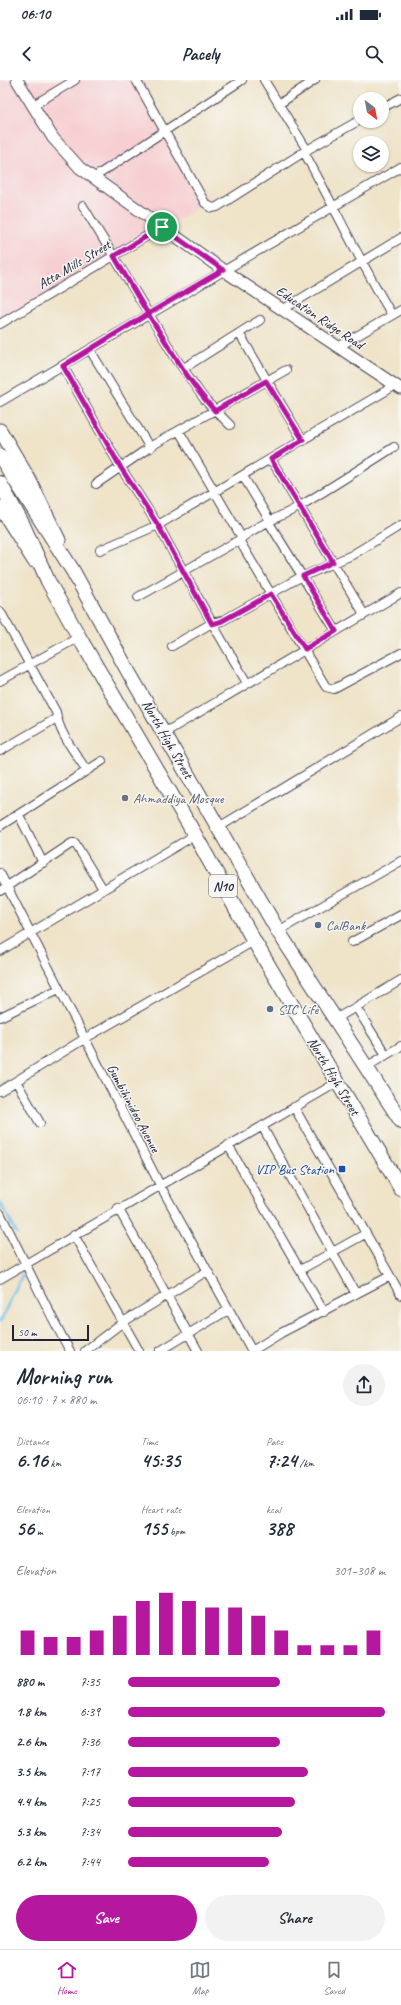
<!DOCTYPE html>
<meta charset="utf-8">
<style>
:root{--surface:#fff;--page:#f2f2f3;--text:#1f2937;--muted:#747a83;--line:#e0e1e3;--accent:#b5179e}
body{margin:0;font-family:Caveat,sans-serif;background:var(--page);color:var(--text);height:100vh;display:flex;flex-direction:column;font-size:15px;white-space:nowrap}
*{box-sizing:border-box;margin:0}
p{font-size:13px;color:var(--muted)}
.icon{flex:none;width:22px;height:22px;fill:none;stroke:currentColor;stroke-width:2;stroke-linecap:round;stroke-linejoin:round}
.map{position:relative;height:1271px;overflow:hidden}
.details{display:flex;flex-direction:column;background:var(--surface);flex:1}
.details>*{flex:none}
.needle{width:26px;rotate:148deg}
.fabs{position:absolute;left:353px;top:12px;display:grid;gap:8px}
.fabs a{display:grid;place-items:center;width:36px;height:36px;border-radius:50%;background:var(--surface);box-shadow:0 1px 3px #0004;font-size:20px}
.scale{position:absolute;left:12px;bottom:10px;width:77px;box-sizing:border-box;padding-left:4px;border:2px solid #22223b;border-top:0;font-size:11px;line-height:14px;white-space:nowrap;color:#22223b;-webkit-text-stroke:3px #f6f6f2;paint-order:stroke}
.pin{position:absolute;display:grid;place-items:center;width:34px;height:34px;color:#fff;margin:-17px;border:2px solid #fff;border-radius:50%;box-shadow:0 1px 4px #0007}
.round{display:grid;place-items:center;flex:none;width:42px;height:42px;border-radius:21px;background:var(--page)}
.overview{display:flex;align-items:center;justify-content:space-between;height:68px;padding:0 16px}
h1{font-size:22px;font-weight:700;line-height:30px}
.metrics{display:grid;grid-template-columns:repeat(3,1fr);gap:6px;height:68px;padding:4px 16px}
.metrics div{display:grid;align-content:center}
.metrics b{font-size:20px;font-weight:700}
.metrics small{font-size:11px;font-weight:400}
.metrics p{font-size:11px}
.chart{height:112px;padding:8px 16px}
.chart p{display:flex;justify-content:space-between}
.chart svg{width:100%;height:72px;margin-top:4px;stroke:var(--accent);stroke-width:6}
.button{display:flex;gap:8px;margin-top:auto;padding:8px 16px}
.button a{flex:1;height:46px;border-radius:24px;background:var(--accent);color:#fff;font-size:16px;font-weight:700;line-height:46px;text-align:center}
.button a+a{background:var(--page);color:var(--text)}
ul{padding:0 16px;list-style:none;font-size:13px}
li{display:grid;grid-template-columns:64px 48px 1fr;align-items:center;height:30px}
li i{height:10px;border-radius:5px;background:var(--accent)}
.status{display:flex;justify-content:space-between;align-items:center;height:28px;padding:0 20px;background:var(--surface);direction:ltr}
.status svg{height:11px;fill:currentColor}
header{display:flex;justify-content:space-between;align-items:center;height:52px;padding:0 16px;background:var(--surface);font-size:18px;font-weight:700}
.tab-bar{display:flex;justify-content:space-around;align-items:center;height:56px;border-top:1px solid var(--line);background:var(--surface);font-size:11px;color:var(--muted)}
.tab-bar a{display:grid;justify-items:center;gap:2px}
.tab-bar .current{color:var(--accent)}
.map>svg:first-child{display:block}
.built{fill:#f7cfd2}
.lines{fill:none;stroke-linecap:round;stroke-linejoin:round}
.stream{stroke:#72c0ec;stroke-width:3}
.minor-casing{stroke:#413f50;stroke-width:10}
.tertiary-casing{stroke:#413f50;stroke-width:13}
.primary-casing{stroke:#413f50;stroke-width:15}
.trunk-casing{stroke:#413f50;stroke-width:16}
.minor{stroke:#fff;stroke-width:8}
.tertiary{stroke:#fff;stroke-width:11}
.primary{stroke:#fff;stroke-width:13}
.trunk{stroke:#fff;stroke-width:14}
.route-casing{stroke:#fff;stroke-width:8}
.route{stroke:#b5179e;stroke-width:5}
.worship-dot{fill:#6b7280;stroke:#f6f6f2;stroke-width:1.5}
.service-dot{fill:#5c6f8a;stroke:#f6f6f2;stroke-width:1.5}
.transit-dot{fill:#1a4fb4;stroke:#f6f6f2;stroke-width:1.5}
.labels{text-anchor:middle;stroke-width:3;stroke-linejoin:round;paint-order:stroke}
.shield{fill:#f6f6f2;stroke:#626272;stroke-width:1}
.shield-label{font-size:13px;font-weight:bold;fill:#22223b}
.street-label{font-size:14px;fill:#22223b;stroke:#f6f6f2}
.worship-label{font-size:14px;fill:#5b616d;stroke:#f6f6f2;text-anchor:start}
.service-label{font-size:14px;fill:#4e5e75;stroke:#f6f6f2;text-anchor:start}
.transit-label{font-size:14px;fill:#164399;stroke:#f6f6f2;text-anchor:end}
</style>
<div class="status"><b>06:10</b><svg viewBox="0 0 49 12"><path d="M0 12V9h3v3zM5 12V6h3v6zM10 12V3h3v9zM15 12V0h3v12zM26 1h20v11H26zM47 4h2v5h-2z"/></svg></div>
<header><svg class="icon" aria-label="back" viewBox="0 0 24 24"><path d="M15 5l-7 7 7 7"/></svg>Pacely<svg class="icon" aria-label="search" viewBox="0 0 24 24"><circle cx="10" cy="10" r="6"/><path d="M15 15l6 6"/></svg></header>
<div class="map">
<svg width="401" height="1271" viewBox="0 0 401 1271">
<rect width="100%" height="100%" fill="#f6f6f2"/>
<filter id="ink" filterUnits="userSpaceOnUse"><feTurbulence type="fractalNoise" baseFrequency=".025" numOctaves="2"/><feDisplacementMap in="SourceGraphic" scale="8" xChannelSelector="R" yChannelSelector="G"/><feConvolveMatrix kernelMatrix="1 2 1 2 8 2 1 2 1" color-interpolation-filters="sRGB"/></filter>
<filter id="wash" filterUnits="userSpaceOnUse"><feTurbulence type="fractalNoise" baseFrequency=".012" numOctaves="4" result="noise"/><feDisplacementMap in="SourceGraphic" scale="16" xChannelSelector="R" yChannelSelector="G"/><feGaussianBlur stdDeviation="0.9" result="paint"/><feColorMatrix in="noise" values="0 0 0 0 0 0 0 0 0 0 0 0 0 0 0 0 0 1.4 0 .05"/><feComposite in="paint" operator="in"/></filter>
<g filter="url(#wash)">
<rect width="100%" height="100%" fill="#efe3c8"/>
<path class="built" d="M0,0h143l65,121 -208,128z"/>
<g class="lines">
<path class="stream" d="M0,1122l17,32
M0,1242l23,-48"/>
</g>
</g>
<g filter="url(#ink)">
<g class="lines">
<g class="minor-casing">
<path id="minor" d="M136,0l69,123 7,5 5,-1 90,-57 53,-30
M264,0l43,70
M279,24l36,-24
M32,26l43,-26
M382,28l19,-10
M304,72c30,54 56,110 88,163
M93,98l149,-98
M83,126l92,151 30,43 25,25
M282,230l119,-72
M0,244l162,-97
M239,253l64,108
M338,267l63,-37
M90,270l60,98
M63,286l58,102 37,57 238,-140
M184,288l76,-48
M0,322l401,-235
M179,351l63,107
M271,379l93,155
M243,396l27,45
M96,404l57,-39 133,-75
M268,441l68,110
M239,460l87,147 8,2 67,-36
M100,470l58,-25 54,98 -40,23
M138,517l101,-57c19,-16 40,-22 61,-34 32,-19 63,-39 94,-59
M0,531l56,101c3,22 19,40 31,59
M0,601l79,-44
M247,603l-35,-60 10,-2 75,-42 55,-24 49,-30
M164,653l237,-140
M0,671l57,-33
M19,735l24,48
M0,746l102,-65
M219,747l182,-110
M0,793l160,312 92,166
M0,811l72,-48h3l28,46
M278,851l123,-70
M352,862l49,-27
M0,871l195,-116
M0,937l59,-28
M335,939l21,-12
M386,975l-30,-48 45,-27
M366,987l35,-21
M16,1001l24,42
M0,1011l84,-52 170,-98
M294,1027l107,188
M262,1046l94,168
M228,1065l96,167
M118,1128l80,143
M0,1133c24,46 45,93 70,138
M74,1155l65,116
M300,1190l65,-36
M0,1199l338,-197
M85,1271l38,-29 84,-51
M160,1271l68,-41
M252,1271l29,-18 109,-57"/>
</g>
<g class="tertiary-casing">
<path id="tertiary" d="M17,0l36,58 27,30 143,102 178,119"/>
</g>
<g class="primary-casing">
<path id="primary" d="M0,350l29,49 30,61
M0,427l34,54"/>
</g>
<g class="trunk-casing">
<path id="trunk" d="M0,376l73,115 56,102 149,258 123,190
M0,403l23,42 25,56 31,56 116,198 59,106 147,248"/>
</g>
<use href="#minor" class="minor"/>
<use href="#tertiary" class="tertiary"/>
<use href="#primary" class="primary"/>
<use href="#trunk" class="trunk"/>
</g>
</g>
<g class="lines" filter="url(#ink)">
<g class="route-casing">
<path id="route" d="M162,147l-48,29 34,58 -85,52 58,102 37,57 54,99 10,-3 49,-27 34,55 31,-18 -33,-55 30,-14 -62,-103 32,-19 -37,-59 -51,30c-26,-28 -46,-65 -67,-97l75,-44 -61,-43"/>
</g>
<use href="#route" class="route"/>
</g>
<circle class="worship-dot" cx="125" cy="718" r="4"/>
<g class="service-dot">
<circle cx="318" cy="845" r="4"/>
<circle cx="270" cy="929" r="4"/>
</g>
<rect class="transit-dot" x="338" y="1085" width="8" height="8" rx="2"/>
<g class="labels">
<rect class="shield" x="209" y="795" width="28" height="22" rx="3"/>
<g class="shield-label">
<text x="223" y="811">N10</text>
</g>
<g class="street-label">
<text transform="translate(74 184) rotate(-31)" y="5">Atta Mills Street</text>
<text transform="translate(320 237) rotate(34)" y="5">Education Ridge Road</text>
<text transform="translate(168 659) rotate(60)" y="5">North High Street</text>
<text transform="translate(334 996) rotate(59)" y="5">North High Street</text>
<text transform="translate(134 1028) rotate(62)" y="5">Gumbihinidoo Avenue</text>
</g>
<g class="worship-label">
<text x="133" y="723">Ahmaddiya Mosque</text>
</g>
<g class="service-label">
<text x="326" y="850">CalBank</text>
<text x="278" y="934">SIC Life</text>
</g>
<g class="transit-label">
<text x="334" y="1094">VIP Bus Station</text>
</g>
</g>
</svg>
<div class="fabs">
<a><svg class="needle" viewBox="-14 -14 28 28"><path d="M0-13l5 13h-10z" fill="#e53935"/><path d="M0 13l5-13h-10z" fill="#747a83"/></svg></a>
<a><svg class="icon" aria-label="layers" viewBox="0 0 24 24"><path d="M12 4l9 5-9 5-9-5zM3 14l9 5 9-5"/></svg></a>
</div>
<div class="scale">50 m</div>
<div class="pin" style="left:162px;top:147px;background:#1e9e55"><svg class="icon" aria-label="arrive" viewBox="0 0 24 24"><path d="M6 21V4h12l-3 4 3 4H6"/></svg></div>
</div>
<section class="details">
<div class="overview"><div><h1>Morning run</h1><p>06:10 · 7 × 880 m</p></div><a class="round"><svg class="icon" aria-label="share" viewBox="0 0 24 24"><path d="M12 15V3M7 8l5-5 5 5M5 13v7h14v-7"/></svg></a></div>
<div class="metrics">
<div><p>Distance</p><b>6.16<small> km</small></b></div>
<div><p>Time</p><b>45:35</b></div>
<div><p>Pace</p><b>7:24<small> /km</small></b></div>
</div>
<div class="metrics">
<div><p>Elevation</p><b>56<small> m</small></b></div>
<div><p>Heart rate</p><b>155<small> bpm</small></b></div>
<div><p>kcal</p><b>388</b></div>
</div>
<div class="chart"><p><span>Elevation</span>301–308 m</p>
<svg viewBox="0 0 160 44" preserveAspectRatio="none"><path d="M5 44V29M15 44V33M25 44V33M35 44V29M45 44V20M55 44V11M65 44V6M75 44V11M85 44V15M95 44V15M105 44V20M115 44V29M125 44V38M135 44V38M145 44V38M155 44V29"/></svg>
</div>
<ul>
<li><b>880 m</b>7:35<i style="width:59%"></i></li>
<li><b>1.8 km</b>6:39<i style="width:100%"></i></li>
<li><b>2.6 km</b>7:36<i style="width:59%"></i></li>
<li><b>3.5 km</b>7:17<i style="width:70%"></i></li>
<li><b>4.4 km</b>7:25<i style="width:65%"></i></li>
<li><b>5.3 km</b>7:34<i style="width:60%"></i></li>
<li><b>6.2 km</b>7:44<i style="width:55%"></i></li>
</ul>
<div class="button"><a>Save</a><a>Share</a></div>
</section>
<nav class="tab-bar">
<a class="current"><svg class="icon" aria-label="home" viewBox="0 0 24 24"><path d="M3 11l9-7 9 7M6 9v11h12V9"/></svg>Home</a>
<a><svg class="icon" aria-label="map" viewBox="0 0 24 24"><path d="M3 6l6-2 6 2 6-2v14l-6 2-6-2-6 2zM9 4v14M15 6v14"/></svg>Map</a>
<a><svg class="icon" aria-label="saved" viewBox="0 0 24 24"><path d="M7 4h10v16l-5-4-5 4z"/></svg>Saved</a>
</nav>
